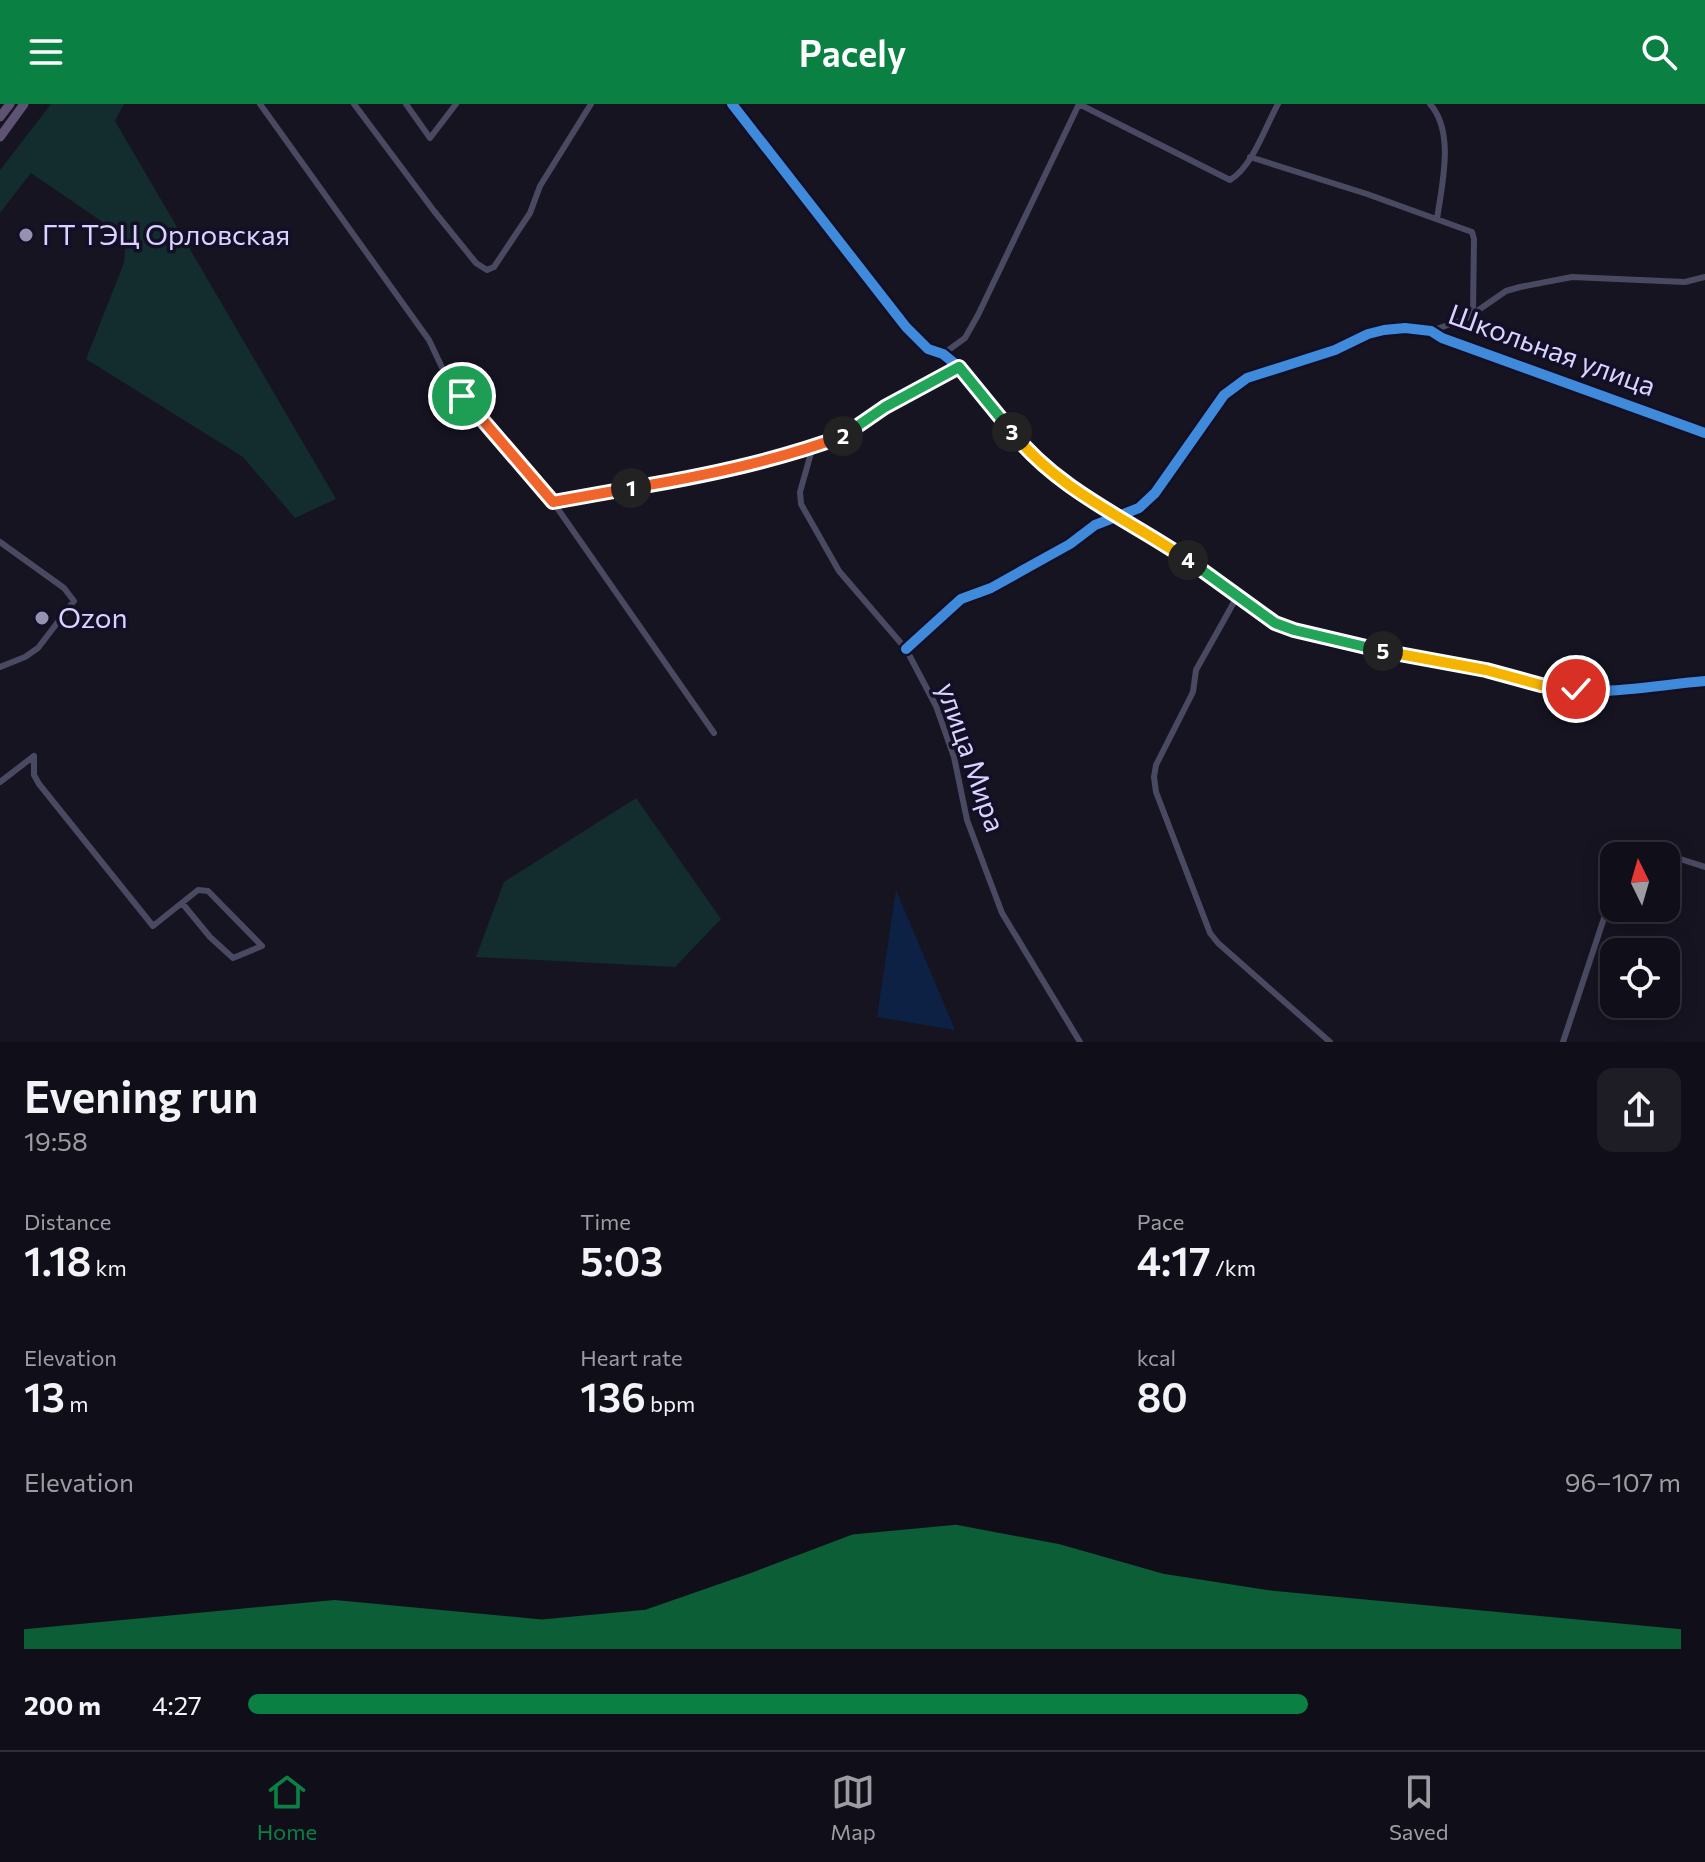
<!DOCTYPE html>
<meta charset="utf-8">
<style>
:root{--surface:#100f19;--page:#1e1d26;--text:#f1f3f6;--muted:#9c9ca2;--line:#302f38;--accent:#0b8043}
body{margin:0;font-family:Commissioner,sans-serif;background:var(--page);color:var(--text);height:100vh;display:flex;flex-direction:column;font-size:30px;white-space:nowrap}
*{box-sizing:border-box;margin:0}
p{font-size:26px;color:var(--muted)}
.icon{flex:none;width:44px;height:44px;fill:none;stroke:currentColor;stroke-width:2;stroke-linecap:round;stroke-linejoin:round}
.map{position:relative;height:938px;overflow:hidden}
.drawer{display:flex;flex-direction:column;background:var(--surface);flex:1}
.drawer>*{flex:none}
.needle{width:52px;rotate:355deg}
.buttons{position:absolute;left:1600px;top:738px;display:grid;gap:16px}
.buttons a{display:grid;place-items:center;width:80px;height:80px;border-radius:16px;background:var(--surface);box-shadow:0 4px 20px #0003,0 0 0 2px var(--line);font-size:40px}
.pin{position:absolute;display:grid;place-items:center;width:68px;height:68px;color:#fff;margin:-34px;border:4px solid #fff;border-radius:50%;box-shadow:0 2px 8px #0007}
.km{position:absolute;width:40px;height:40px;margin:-20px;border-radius:50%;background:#222;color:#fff;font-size:22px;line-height:40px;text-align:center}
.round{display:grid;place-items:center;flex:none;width:84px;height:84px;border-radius:16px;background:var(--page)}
.head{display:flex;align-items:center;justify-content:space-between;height:136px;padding:0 24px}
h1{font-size:44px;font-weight:600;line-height:60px}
.metrics{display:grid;grid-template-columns:repeat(3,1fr);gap:12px;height:136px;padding:8px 24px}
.metrics div{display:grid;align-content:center}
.metrics b{font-size:40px;font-weight:600}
.metrics small{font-size:22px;font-weight:400}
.metrics p{font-size:22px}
.chart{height:224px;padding:16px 24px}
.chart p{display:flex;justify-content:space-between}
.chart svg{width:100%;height:144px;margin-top:8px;fill:var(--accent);opacity:.7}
ul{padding:0 24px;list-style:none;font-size:26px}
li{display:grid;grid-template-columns:128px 96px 1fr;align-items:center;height:60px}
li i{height:20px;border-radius:10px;background:var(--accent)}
header{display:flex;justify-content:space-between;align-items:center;height:104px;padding:0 24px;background:var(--accent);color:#fff;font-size:36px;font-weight:600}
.dock{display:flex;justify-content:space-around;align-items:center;height:112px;border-top:2px solid var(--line);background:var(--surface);font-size:22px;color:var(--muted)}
.dock a{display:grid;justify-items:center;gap:4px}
.dock .current{color:var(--accent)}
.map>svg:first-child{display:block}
.green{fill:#132c2d}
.water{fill:#0d2144}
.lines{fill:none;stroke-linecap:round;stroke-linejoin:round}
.street{stroke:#4a4962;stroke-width:6}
.primary{stroke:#5e5373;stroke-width:9}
.cycleway-casing{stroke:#130f26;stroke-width:15}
.cycleway{stroke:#408adc;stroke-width:10}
.split-1-casing{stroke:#fff;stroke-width:16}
.split-2-casing{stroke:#fff;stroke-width:16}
.split-3-casing{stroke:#fff;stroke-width:16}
.split-4-casing{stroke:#fff;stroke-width:16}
.split-5-casing{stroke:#fff;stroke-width:16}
.split-6-casing{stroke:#fff;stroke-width:16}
.split-1{stroke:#f0652b;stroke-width:10}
.split-2{stroke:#f0652b;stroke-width:10}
.split-3{stroke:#22a559;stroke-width:10}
.split-4{stroke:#f5b400;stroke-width:10}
.split-5{stroke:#22a559;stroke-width:10}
.split-6{stroke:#f5b400;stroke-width:10}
.poi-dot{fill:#9591b1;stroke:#130f26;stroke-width:3}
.labels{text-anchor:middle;stroke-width:7;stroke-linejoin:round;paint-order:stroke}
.poi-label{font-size:28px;fill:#d9d4ff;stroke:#130f26;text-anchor:start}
.street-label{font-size:28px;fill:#d9d4ff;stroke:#130f26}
</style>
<header><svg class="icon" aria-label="menu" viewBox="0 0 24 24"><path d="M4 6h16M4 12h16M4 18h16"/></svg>Pacely<svg class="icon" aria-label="search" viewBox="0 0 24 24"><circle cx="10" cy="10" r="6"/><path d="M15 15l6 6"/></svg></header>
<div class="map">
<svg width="1705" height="938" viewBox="0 0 1705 938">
<rect width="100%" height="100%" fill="#161421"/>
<path class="green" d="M51,0h73l-9,17 221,378 -41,19 -52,-61 -157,-98 38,-96 2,-25 -95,-65 -31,40v-43z
M636,694l85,121 -46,48 -199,-10 28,-75z"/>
<path class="water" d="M896,786l59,140 -78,-13z"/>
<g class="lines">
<path class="street" d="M260,0l169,236 19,40 105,122 161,231
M354,0l80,107 42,52 11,7 7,-3 36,-54 10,-27 51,-82
M406,0l24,34 26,-34
M732,0l174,223 22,22 15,5 16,13 69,85 37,31 107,66 103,74c66,26 139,33 208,46 38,8 74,23 113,22 36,0 73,-7 109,-10
M1079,0l151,76c23,-14 35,-53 48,-76
M1430,0c25,28 12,80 7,115
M1250,53l117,37 105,38 2,7 -1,73
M1431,227l36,-13 39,-27 14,-4 52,-10 113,5 20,-5
M943,250l22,-16 13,-23 101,-211
M813,342l-13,46 1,12 38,67 67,78 30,57 18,51 13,63 35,93 78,129
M553,398l133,-24 127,-32 29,-10 43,-29 74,-40
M0,438l64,46 10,13 -36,47 -13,9 -25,10
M1238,491l-42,75 -3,22 -37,73 -2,12 2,15 54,141 8,10 112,99
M906,545l55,-50 30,-11 79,-44 25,-19 44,-17 16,-15 69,-98 23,-17 88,-28 33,-16 16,-4 21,-2 26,3 11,7 263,95
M34,652v19l5,9 114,142 45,-36 10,1 54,55 -29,12 -23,-21 -28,-34
M0,678l34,-26
M1624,752l6,-9 6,-2 69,22
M1563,938l51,-154"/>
<path class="primary" d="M0,13l10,-13
M0,33l24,-33"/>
<g class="cycleway-casing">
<path id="cycleway" d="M732,0l174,223 22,22 15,5 16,13 69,85 37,31 107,66 103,74c66,26 139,33 208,46 38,8 74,23 113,22 36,0 73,-7 109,-10
M906,545l55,-50 30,-11 79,-44 25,-19 44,-17 16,-15 69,-98 23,-17 88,-28 33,-16 16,-4 21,-2 26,3 11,7 263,95"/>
</g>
<use href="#cycleway" class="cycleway"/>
</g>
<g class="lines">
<g class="split-1-casing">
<path id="split-1" d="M462,292l91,106 78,-14"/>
</g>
<g class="split-2-casing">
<path id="split-2" d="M631,384c68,-11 148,-28 212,-52"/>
</g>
<g class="split-3-casing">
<path id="split-3" d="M843,332l42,-29 74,-40 53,65"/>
</g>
<g class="split-4-casing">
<path id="split-4" d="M1012,328c47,59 116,87 176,128"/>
</g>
<g class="split-5-casing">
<path id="split-5" d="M1188,456l87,63 19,7 89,21"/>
</g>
<g class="split-6-casing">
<path id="split-6" d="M1383,547l103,19 55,15 35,4"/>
</g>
<use href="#split-1" class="split-1"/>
<use href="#split-2" class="split-2"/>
<use href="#split-3" class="split-3"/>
<use href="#split-4" class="split-4"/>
<use href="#split-5" class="split-5"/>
<use href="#split-6" class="split-6"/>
</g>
<g class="poi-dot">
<circle cx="26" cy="131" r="8"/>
<circle cx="42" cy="514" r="8"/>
</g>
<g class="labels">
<g class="poi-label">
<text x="42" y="141">ГТ ТЭЦ Орловская</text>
<text x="58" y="524">Ozon</text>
</g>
<g class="street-label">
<text transform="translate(1552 246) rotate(20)" y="10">Школьная улица</text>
<text transform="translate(971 653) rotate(71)" y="10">улица Мира</text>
</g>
</g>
</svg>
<div class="buttons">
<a><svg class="needle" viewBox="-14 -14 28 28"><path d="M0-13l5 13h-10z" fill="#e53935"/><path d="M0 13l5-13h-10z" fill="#9c9ca2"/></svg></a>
<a><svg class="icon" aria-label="locate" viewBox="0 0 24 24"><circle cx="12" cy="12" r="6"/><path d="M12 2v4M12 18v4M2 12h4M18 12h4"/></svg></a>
</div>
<div class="pin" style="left:462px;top:292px;background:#1e9e55"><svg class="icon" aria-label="arrive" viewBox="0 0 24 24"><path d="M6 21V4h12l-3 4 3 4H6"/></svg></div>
<div class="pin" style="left:1576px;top:585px;background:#d93025"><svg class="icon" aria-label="check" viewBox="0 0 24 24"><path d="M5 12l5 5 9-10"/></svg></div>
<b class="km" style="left:631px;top:384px">1</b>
<b class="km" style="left:843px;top:332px">2</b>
<b class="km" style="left:1012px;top:328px">3</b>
<b class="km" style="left:1188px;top:456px">4</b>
<b class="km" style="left:1383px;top:547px">5</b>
</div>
<section class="drawer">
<div class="head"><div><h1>Evening run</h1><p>19:58</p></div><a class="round"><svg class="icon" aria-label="share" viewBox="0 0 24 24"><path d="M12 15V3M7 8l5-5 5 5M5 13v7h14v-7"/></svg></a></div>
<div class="metrics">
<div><p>Distance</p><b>1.18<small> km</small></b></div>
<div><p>Time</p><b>5:03</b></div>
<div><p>Pace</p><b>4:17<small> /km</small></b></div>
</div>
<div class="metrics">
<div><p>Elevation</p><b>13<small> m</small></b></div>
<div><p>Heart rate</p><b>136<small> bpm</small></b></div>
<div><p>kcal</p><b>80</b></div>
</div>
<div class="chart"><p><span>Elevation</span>96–107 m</p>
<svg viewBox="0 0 160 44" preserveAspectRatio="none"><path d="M0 44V38L10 35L20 32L30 29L40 32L50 35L60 32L70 21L80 9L90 6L100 12L110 21L120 26L130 29L140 32L150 35L160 38V44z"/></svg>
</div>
<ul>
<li><b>200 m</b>4:27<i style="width:74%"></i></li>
</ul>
</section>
<nav class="dock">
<a class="current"><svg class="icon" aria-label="home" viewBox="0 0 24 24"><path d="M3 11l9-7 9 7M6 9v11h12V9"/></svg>Home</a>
<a><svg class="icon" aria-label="map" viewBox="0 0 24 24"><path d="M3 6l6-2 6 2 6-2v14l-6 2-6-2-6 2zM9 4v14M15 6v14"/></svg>Map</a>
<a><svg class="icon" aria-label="saved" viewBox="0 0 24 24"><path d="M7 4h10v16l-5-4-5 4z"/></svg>Saved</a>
</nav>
